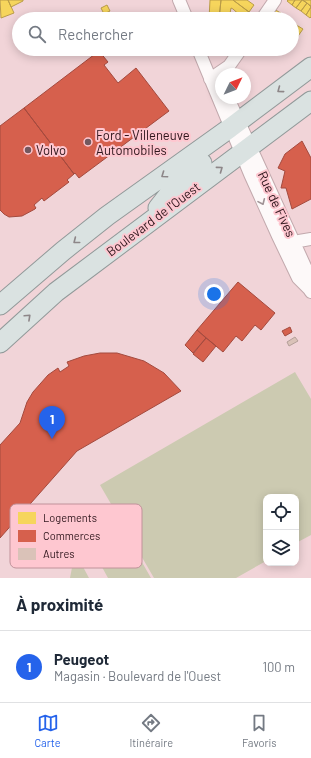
<!DOCTYPE html>
<html lang="fr">
<head>
<meta charset="utf-8">
<style>
	:root { --surface:#fff; --page:#f6f6f7; --text:#1f2937; --muted:#747a83; --line:#e0e1e3; --accent:#2563eb }
	body { margin:0; font-family:Barlow,sans-serif; background:var(--page); color:var(--text) }
	.controls { position:absolute; right:12px; bottom:12px; display:grid; overflow:hidden; border-radius:8px; box-shadow:0 2px 10px #0003 }
	.controls button { width:36px; height:36px; display:grid; place-items:center; padding:0; border:0; border-bottom:1px solid var(--line); background:var(--surface); color:var(--text); font:20px sans-serif }
	.compass { position:absolute; left:215px; top:68px; width:36px; height:36px; border-radius:50%; background:var(--surface); box-shadow:0 2px 10px #0003; rotate:47deg }
	.you { position:absolute; left:214px; top:294px; width:14px; height:14px; margin:-10px; border:3px solid #fff; border-radius:50%; background:#1a73e8; box-shadow:0 0 0 6px #1a73e833 }
	.badge { display:grid; place-items:center; width:26px; height:26px; border-radius:50%; background:var(--accent); color:#fff; font-size:13px; font-weight:700 }
	.pin { position:absolute; translate:-50% -33px; filter:drop-shadow(0 1px 2px #0008) }
	.pin::after { content:''; position:absolute; top:21px; width:14px; height:12px; background:inherit; clip-path:polygon(0 0,100% 0,50% 100%) }
	.list { margin:0; padding:0; list-style:none }
	h2 { display:flex; justify-content:space-between; align-items:center; height:52px; margin:0; padding:0 16px; font-size:17px }
	h2 small { font-size:13px; font-weight:400; color:var(--muted) }
	.list li { display:grid; grid-template-columns:26px 1fr auto; gap:12px; align-items:center; box-sizing:border-box; height:72px; padding:0 16px; border-top:1px solid var(--line) }
	.list b { display:block; font-size:15px; white-space:nowrap }
	.list p { margin:0; font-size:13px; white-space:nowrap; color:var(--muted) }
	.list em { font-size:13px; font-style:normal; color:var(--muted) }
	.icon { flex:none; width:22px; height:22px; fill:none; stroke:currentColor; stroke-width:2; stroke-linecap:round; stroke-linejoin:round }
	.map { position:relative; flex:none; width:311px; height:578px; overflow:hidden }
	.search { position:absolute; background:var(--surface); box-shadow:0 2px 10px #0003; left:12px; right:12px; top:12px; height:44px; display:flex; align-items:center; gap:10px; box-sizing:border-box; padding:0 14px; border-radius:22px; color:var(--muted); font-size:15px }
	.sheet { height:124px; background:var(--surface) }
	nav { display:flex; justify-content:space-around; align-items:center; box-sizing:border-box; height:56px; border-top:1px solid var(--line); background:var(--surface); font-size:11px; color:var(--muted) }
	nav a { display:grid; justify-items:center; gap:2px }
	nav .on { color:var(--accent) }
	.map>svg:first-child { display:block }
	.green { fill:#cccab1 }
	.homes { fill:#f6d55c; stroke:#ba9c49 }
	.shops { fill:#d6604d; stroke:#a44a3e }
	.building { fill:#dac2b8; stroke:#b49f99 }
	.lines { fill:none; stroke-linecap:round; stroke-linejoin:round }
	.minor-casing { stroke:#c2a9ad; stroke-width:14 }
	.primary-casing { stroke:#919999; stroke-width:21 }
	.minor { stroke:#fdf9f9; stroke-width:12 }
	.primary { stroke:#dae2e1; stroke-width:19 }
	.oneway { stroke:#8d8688 }
	.oneway2 { stroke:#a09396 }
	.poi-dot { fill:#73585e; stroke:#fec7d0; stroke-width:1.5 }
	.labels { text-anchor:middle; stroke-width:4; stroke-linejoin:round; paint-order:stroke }
	.poi-label { font-size:13px; fill:#2f161c; stroke:#fec7d0; text-anchor:start }
	.street-label { font-size:13px; fill:#2f161c; stroke:#fec7d0 }
	.key { fill:#fec7d0; stroke:#c0929a; stroke-width:1 }
	.key-label { font-size:11px; fill:#2f161c }
</style>
</head>
<body>
<div class="map">
<svg width="311" height="578" viewBox="0 0 311 578">
	<rect width="100%" height="100%" fill="#f1d4d8"/>
	<path class="green" d="M 295,372 L 311,399 L 311,535 L 296,543 L 296,497 L 266,497 L 266,561 L 236,578 L 154,578 L 100,485 Z
		M 123,529 L 151,578 L 108,578 L 91,547 Z
		M 75,552 L 89,578 L 70,578 Z"/>
	<path class="homes" d="M 0,0 L 8,0 L 14,13 L 1,18 Z
		M 8,0 L 23,0 L 23,1 L 11,7 Z
		M 210,0 L 221,0 L 219,19 L 209,19 Z
		M 221,0 L 233,0 L 249,12 L 244,19 L 233,9 L 231,8 L 229,19 L 219,19 Z
		M 233,0 L 247,0 L 254,5 L 249,12 Z
		M 288,0 L 295,0 L 292,5 L 287,1 Z
		M 295,0 L 302,0 L 296,8 L 292,5 Z
		M 302,0 L 307,3 L 301,11 L 296,8 Z
		M 303,0 L 311,0 L 311,6 Z
		M 307,3 L 311,7 L 306,15 L 301,11 Z
		M 107,5 L 110,11 L 104,14 L 101,8 Z
		M 311,7 L 311,17 L 310,18 L 306,15 Z
		M 274,9 L 279,12 L 275,19 L 267,19 Z
		M 279,12 L 284,15 L 281,19 L 275,19 Z
		M 293,22 L 298,26 L 292,34 L 292,25 Z
		M 298,26 L 303,29 L 296,39 L 292,36 L 292,34 Z
		M 19,29 L 19,37 L 17,38 L 14,31 Z"/>
	<path class="shops" d="M 99,51 L 108,62 L 104,65 L 118,83 L 136,68 L 169,111 L 79,178 L 75,173 L 74,174 L 24,108 Z
		M 24,108 L 74,174 L 67,180 L 69,182 L 44,201 L 42,198 L 34,205 L 36,208 L 35,209 L 22,216 L 9,217 L 4,214 L 0,210 L 0,126 Z
		M 302,141 L 311,158 L 311,199 L 292,209 L 286,188 L 281,188 L 285,171 L 278,168 L 285,154 Z
		M 238,282 L 275,313 L 261,330 L 255,325 L 242,341 L 236,336 L 223,352 L 197,330 Z
		M 290,327 L 292,332 L 285,336 L 282,331 Z
		M 197,330 L 206,338 L 193,353 L 185,345 Z
		M 206,338 L 216,346 L 203,362 L 193,354 Z
		M 100,353 L 117,353 L 144,361 L 164,373 L 181,391 L 77,451 L 0,538 L 0,445 L 20,423 L 27,402 L 33,392 L 48,375 L 58,368 L 60,372 L 69,366 L 67,362 L 84,356 Z"/>
	<path class="building" d="M 295,337 L 298,341 L 289,346 L 287,342 Z"/>
	<g class="lines">
		<g class="minor-casing">
			<path id="minor" d="M 179,0 L 187,19
				M 262,19 L 275,0
				M 198,49 L 250,174 L 278,236 L 298,278 L 309,289 L 311,292
				M 210,79 L 229,66 L 241,49
				M 228,98 L 308,273 L 309,289
				M 287,245 L 299,241 L 311,239"/>
		</g>
		<g class="primary-casing">
			<path id="primary" d="M 158,208 L 177,184 L 202,163
				M 0,305 L 63,251 L 107,216 L 230,128 L 311,67
				M 0,343 L 56,292 L 311,101"/>
		</g>
		<use href="#minor" class="minor"/>
		<use href="#primary" class="primary"/>
	</g>
	<defs><path id="oneway-chevron" d="M-2-3.5L2.5 0L-2 3.5" fill="none" stroke-width="1.6" stroke-linecap="round" stroke-linejoin="round"/></defs>
	<g class="oneway">
		<use href="#oneway-chevron" transform="translate(280 90) rotate(143)"/>
		<use href="#oneway-chevron" transform="translate(220 169) rotate(-36)"/>
		<use href="#oneway-chevron" transform="translate(164 175) rotate(145)"/>
		<use href="#oneway-chevron" transform="translate(76 241) rotate(142)"/>
		<use href="#oneway-chevron" transform="translate(28 317) rotate(-43)"/>
	</g>
	<use class="oneway2" href="#oneway-chevron" transform="translate(262 202) rotate(66)"/>
	<g class="poi-dot">
		<circle cx="88" cy="142" r="4"/>
		<circle cx="28" cy="150" r="4"/>
	</g>
	<g class="labels">
		<g class="poi-label">
			<text x="96" y="140">Ford - Villeneuve<tspan x="96" dy="15">Automobiles</tspan></text>
			<text x="36" y="155">Volvo</text>
		</g>
		<g class="street-label">
			<text transform="translate(277 204) rotate(65)" y="5">Rue de Fives</text>
			<text transform="translate(153 219) rotate(-37)" y="5">Boulevard de l'Ouest</text>
		</g>
	</g>
	<rect x="10" y="504" width="132" height="64" rx="6" class="key"/>
	<rect x="18" y="512" width="18" height="12" fill="#f6d55c"/>
	<rect x="18" y="530" width="18" height="12" fill="#d6604d"/>
	<rect x="18" y="548" width="18" height="12" fill="#dac2b8"/>
	<g class="key-label">
		<text x="43" y="522">Logements</text>
		<text x="43" y="540">Commerces</text>
		<text x="43" y="558">Autres</text>
	</g>
</svg>
<div class="controls">
<button><svg class="icon" aria-label="locate" viewBox="0 0 24 24"><circle cx="12" cy="12" r="6"/><path d="M12 2v4M12 18v4M2 12h4M18 12h4"/></svg></button>
<button><svg class="icon" aria-label="layers" viewBox="0 0 24 24"><path d="M12 4l9 5-9 5-9-5zM3 14l9 5 9-5"/></svg></button>
</div>
<svg class="compass" viewBox="-18 -18 36 36"><path d="M0-13l5 13h-10z" fill="#e53935"/><path d="M0 13l5-13h-10z" fill="#747a83"/></svg>
<div class="you"></div>
<div class="pin badge" style="left:52px;top:439px">1</div>
<div class="search"><svg class="icon" aria-label="search" viewBox="0 0 24 24"><circle cx="10" cy="10" r="6"/><path d="M15 15l6 6"/></svg>Rechercher</div>
</div>
<section class="sheet">
<h2>À proximité<small></small></h2>
<ul class="list">
<li><span class="badge">1</span><div><b>Peugeot</b><p>Magasin · Boulevard de l'Ouest</p></div><em>100 m</em></li>
</ul>
</section>
<nav>
<a class="on"><svg class="icon" aria-label="map" viewBox="0 0 24 24"><path d="M3 6l6-2 6 2 6-2v14l-6 2-6-2-6 2zM9 4v14M15 6v14"/></svg>Carte</a>
<a><svg class="icon" aria-label="directions" viewBox="0 0 24 24"><path d="M12 3l9 9-9 9-9-9zM9 14v-3h6M13 9l2 2-2 2"/></svg>Itinéraire</a>
<a><svg class="icon" aria-label="saved" viewBox="0 0 24 24"><path d="M7 4h10v16l-5-4-5 4z"/></svg>Favoris</a>
</nav>
</body>
</html>
